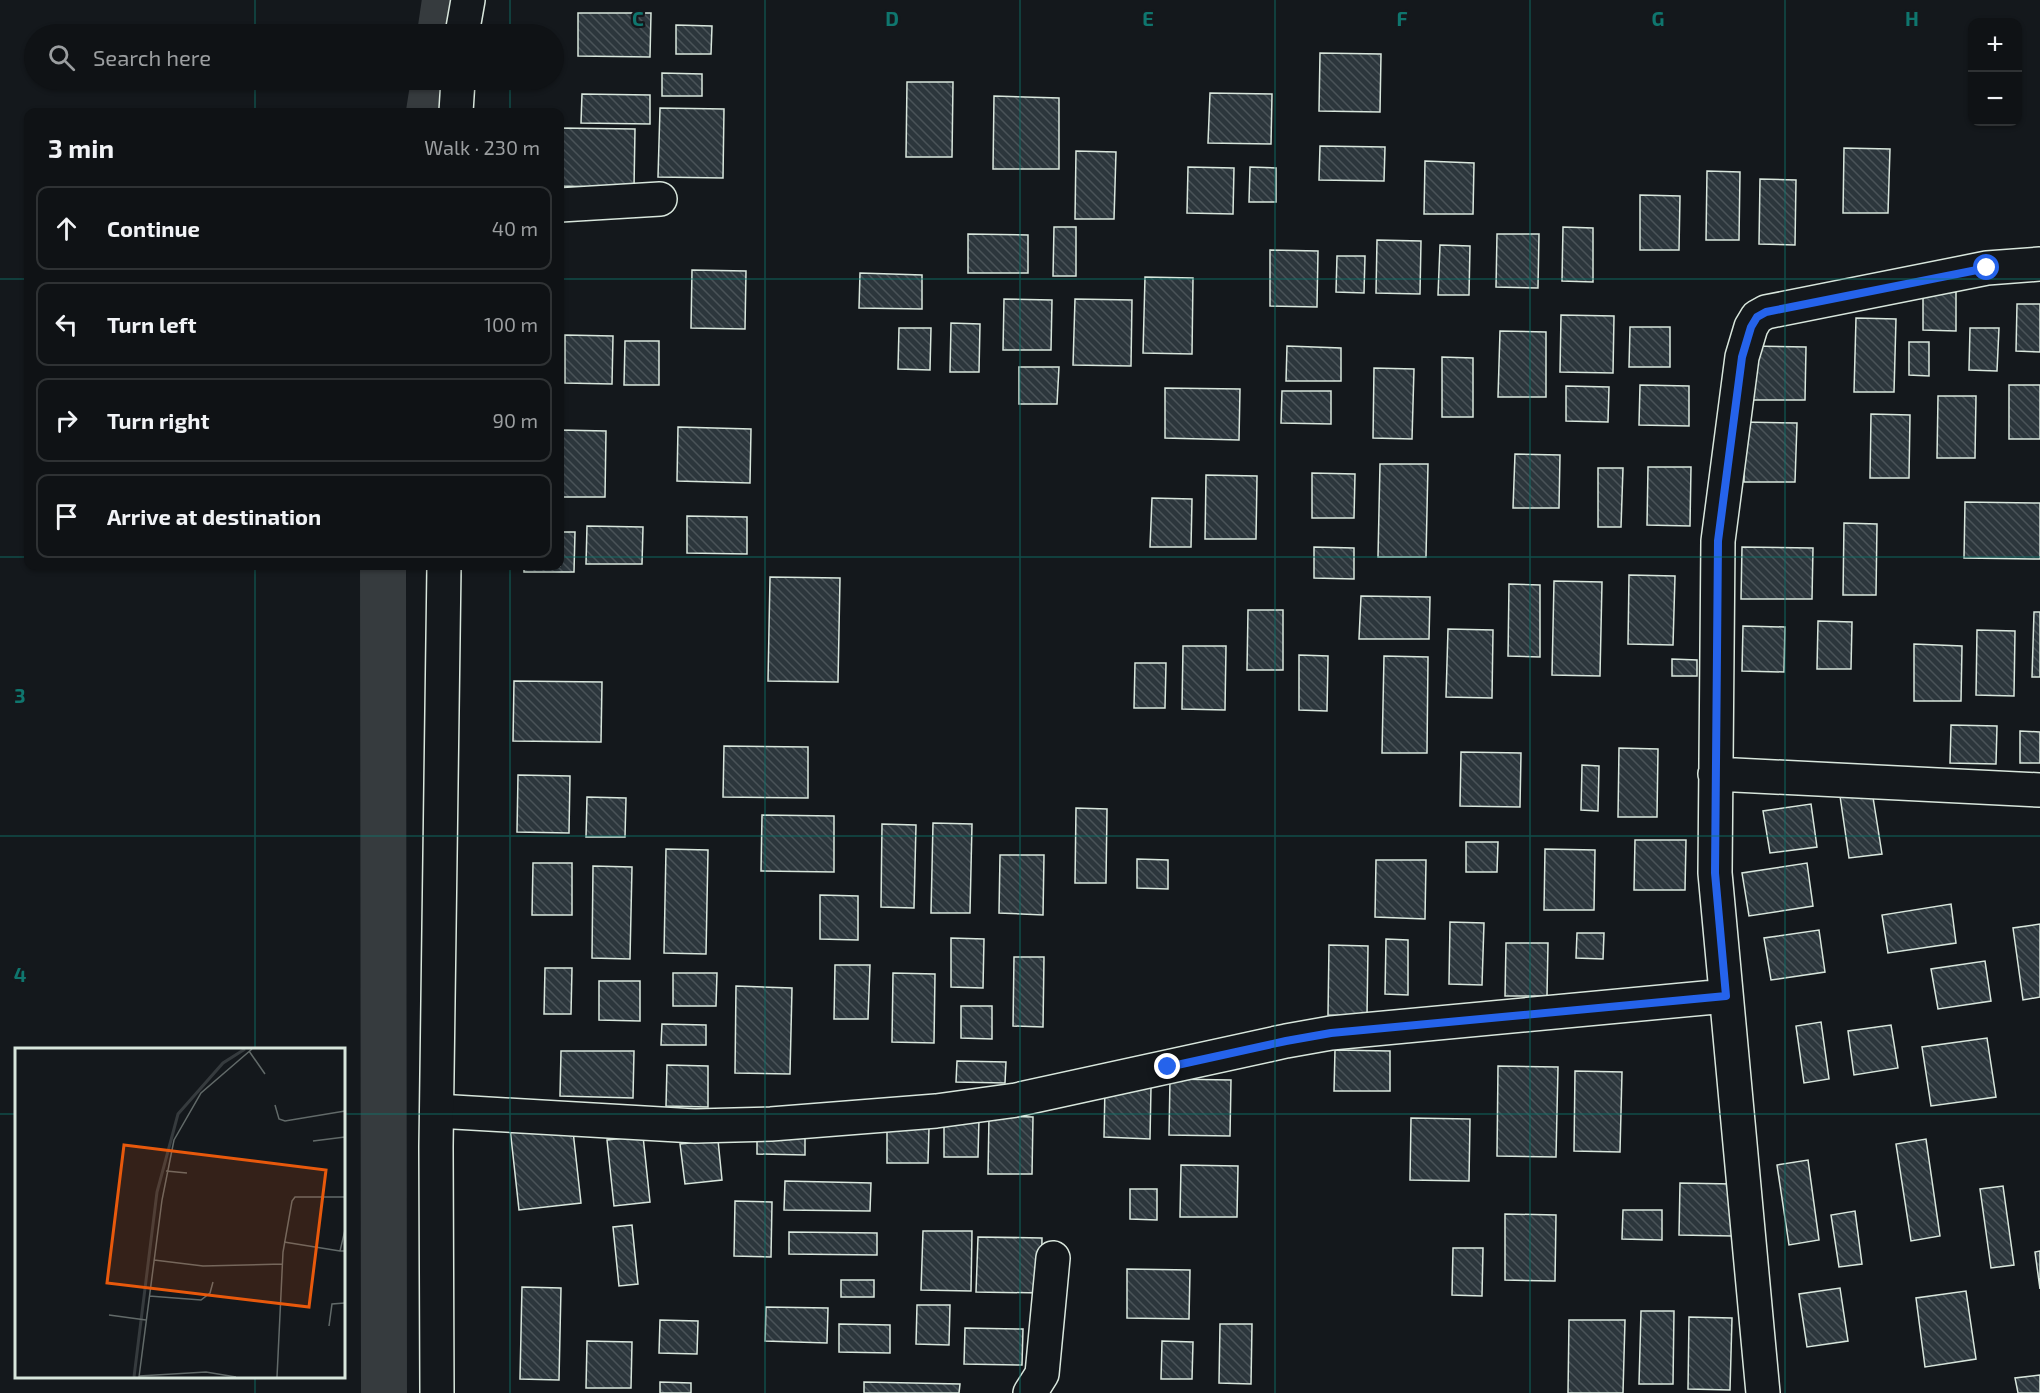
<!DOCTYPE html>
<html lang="en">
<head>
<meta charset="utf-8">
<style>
	:root { --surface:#0f1215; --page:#181b1e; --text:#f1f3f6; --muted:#9b9ea0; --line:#2f3234 }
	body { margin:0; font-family:"Exo 2",sans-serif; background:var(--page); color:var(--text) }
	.controls { position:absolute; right:18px; top:18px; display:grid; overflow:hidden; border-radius:12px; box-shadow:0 2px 4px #0004 }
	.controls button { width:54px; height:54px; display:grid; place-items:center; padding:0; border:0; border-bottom:2px solid var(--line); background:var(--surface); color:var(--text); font:30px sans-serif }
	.stop { position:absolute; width:18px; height:18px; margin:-14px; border:4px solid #2563eb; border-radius:50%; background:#fff }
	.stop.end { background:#2563eb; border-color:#fff; box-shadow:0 2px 6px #0008 }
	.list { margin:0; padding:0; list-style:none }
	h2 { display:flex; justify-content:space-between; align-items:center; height:78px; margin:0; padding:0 24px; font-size:26px }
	h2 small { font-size:20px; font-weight:400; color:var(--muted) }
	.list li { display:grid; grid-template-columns:39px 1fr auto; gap:18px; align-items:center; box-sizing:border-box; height:84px; margin:0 12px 12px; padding:0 12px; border:2px solid var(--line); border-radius:12px }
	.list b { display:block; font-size:22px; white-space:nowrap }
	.list em { font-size:20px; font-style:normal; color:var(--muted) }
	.icon { flex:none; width:33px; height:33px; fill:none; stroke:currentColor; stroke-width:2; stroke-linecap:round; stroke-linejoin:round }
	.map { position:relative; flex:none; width:2040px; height:1393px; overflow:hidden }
	.search { position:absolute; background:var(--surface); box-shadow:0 2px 4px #0004; left:24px; top:24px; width:540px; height:66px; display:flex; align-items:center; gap:15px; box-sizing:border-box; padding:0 21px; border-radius:33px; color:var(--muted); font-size:22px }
	.panel { position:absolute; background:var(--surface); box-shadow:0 2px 4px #0004; left:24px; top:108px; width:540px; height:462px; border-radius:12px }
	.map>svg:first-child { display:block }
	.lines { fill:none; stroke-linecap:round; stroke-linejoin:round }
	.canal { stroke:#363b3e; stroke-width:46 }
	.building { fill:url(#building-back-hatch); stroke:#d8e6dc; stroke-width:1.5 }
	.street-casing { stroke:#d8e6dc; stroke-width:36 }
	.secondary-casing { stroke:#d8e6dc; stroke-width:36 }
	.street { stroke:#14181c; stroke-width:33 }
	.secondary { stroke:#14181c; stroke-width:33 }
	.route { stroke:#2563eb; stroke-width:8 }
	.grid { fill:none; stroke:#0f766e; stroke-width:1.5; stroke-opacity:0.55 }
	.inset-river { fill:none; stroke:#363b3e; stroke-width:3 }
	.inset-road { fill:none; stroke:#626a69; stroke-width:1.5 }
	.view { fill:#e8590c; fill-opacity:0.15; stroke:#e8590c; stroke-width:3 }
	.inset-edge { fill:none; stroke:#d8e6dc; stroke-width:3 }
	.grid-label { font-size:20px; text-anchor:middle; font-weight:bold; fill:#0f766e; stroke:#14181c; stroke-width:4.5; stroke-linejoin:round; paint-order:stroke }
</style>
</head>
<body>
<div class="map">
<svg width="2040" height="1393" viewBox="0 0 2040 1393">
	<defs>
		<pattern id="building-back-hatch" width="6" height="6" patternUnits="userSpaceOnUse" patternTransform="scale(1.5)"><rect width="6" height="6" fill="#2c363c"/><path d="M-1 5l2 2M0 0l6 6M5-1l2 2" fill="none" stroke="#4a5358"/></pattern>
	</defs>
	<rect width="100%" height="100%" fill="#14181c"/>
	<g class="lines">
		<path class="canal" d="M 440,34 L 445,0
			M 429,112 L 434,80
			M 383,566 L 384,1393"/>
	</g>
	<path class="building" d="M 578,13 L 651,13 L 650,57 L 578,56 Z
		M 676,25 L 712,26 L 711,54 L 676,54 Z
		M 1320,53 L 1381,54 L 1380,112 L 1319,111 Z
		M 662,73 L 702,74 L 702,96 L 662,96 Z
		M 907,82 L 953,82 L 952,157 L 906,157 Z
		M 1210,93 L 1272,94 L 1271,144 L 1208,143 Z
		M 582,94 L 650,95 L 650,124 L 581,123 Z
		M 994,96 L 1059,98 L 1059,169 L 993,169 Z
		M 660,108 L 724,109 L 723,178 L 658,177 Z
		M 561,128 L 635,129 L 634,188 L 560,186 Z
		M 1320,146 L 1385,147 L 1384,181 L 1319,180 Z
		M 1844,148 L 1890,149 L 1888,213 L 1843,213 Z
		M 1076,151 L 1116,152 L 1114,219 L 1075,219 Z
		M 1425,161 L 1474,163 L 1473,214 L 1424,214 Z
		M 1188,167 L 1234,168 L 1233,214 L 1187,213 Z
		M 1250,167 L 1276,168 L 1276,202 L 1249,202 Z
		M 1707,171 L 1740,172 L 1739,240 L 1706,240 Z
		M 1760,179 L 1796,180 L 1795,245 L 1759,244 Z
		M 1640,195 L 1680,196 L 1679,250 L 1640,250 Z
		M 1054,227 L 1076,227 L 1076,276 L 1053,276 Z
		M 1563,227 L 1593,228 L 1593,282 L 1562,281 Z
		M 968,234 L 1028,235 L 1028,273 L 968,273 Z
		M 1497,234 L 1539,234 L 1538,288 L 1496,287 Z
		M 1377,240 L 1421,241 L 1420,294 L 1376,293 Z
		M 1440,245 L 1470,246 L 1469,295 L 1438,295 Z
		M 1270,250 L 1318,251 L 1317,307 L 1270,306 Z
		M 1337,256 L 1365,256 L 1364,293 L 1336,292 Z
		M 692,270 L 746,271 L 745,329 L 691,328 Z
		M 860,273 L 922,275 L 922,309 L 859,308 Z
		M 1145,277 L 1193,278 L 1192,354 L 1143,353 Z
		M 1923,291 L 1956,292 L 1956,331 L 1923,330 Z
		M 1004,299 L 1052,300 L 1051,350 L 1003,350 Z
		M 1075,299 L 1132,300 L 1131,366 L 1073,365 Z
		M 2017,304 L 2040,304 L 2040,352 L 2016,351 Z
		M 1561,315 L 1614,316 L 1613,373 L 1560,372 Z
		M 1856,318 L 1896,319 L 1894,392 L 1854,392 Z
		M 951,323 L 980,324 L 979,372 L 950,372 Z
		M 1630,327 L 1670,327 L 1670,367 L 1629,367 Z
		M 899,328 L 931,328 L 930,370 L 898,369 Z
		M 1970,328 L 1999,328 L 1997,371 L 1969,370 Z
		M 1500,331 L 1546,332 L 1546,397 L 1498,397 Z
		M 565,335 L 613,336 L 612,384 L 565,383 Z
		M 625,341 L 659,341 L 659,385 L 624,385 Z
		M 1909,342 L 1929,342 L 1929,376 L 1909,375 Z
		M 1287,346 L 1341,348 L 1341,381 L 1286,381 Z
		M 1750,346 L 1806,347 L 1805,400 L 1749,400 Z
		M 1442,357 L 1473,358 L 1473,417 L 1442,417 Z
		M 1019,367 L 1059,367 L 1057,404 L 1019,404 Z
		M 1374,368 L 1414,369 L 1412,439 L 1373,438 Z
		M 1640,385 L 1689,386 L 1689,426 L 1639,425 Z
		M 2009,385 L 2040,385 L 2040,439 L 2009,439 Z
		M 1566,386 L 1609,387 L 1608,422 L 1566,421 Z
		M 1165,388 L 1240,389 L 1239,440 L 1165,438 Z
		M 1282,391 L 1331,391 L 1331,424 L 1281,423 Z
		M 1938,396 L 1976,396 L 1975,458 L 1937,458 Z
		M 1871,414 L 1910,415 L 1909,478 L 1870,478 Z
		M 1744,422 L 1797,423 L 1795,482 L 1744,482 Z
		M 678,427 L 751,429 L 750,483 L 677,481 Z
		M 560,430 L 606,431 L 605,497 L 560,497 Z
		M 1515,454 L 1560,455 L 1559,508 L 1513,508 Z
		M 1380,464 L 1428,464 L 1426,557 L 1378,557 Z
		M 1648,467 L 1691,467 L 1690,526 L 1647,525 Z
		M 1598,468 L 1623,468 L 1621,527 L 1598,527 Z
		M 1312,473 L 1355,474 L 1354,518 L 1312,518 Z
		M 1206,475 L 1257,476 L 1256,539 L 1205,539 Z
		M 1152,498 L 1192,499 L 1191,547 L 1150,547 Z
		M 1965,502 L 2040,503 L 2040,559 L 1964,558 Z
		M 687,516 L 747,517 L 747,554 L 687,553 Z
		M 1844,523 L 1877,524 L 1876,595 L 1843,595 Z
		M 587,526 L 643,527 L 642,564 L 586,564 Z
		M 560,532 L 575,532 L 574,572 L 524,572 L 524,566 L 560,566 Z
		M 1314,547 L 1354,548 L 1354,579 L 1314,578 Z
		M 1742,547 L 1813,548 L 1812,599 L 1741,599 Z
		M 1629,575 L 1675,576 L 1673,645 L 1628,644 Z
		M 770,577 L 840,578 L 838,682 L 768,681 Z
		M 1554,581 L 1602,582 L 1600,676 L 1552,675 Z
		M 1509,584 L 1540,585 L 1540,657 L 1508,656 Z
		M 1361,596 L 1430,597 L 1429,639 L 1359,639 Z
		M 1248,610 L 1283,610 L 1283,670 L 1247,670 Z
		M 2034,612 L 2040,612 L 2040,677 L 2032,677 Z
		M 1818,621 L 1852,622 L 1851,669 L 1817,669 Z
		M 1743,626 L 1785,627 L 1784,672 L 1742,671 Z
		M 1448,629 L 1493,630 L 1492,698 L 1446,697 Z
		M 1977,630 L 2015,631 L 2014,696 L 1976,695 Z
		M 1914,644 L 1962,646 L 1961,701 L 1914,701 Z
		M 1183,646 L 1226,646 L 1225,710 L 1182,709 Z
		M 1299,655 L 1328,656 L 1327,711 L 1299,710 Z
		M 1384,656 L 1428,657 L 1427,753 L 1382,753 Z
		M 1672,659 L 1697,660 L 1697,676 L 1672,676 Z
		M 1135,663 L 1166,663 L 1165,708 L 1134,708 Z
		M 514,681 L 602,682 L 601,742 L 513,741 Z
		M 1951,725 L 1997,726 L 1996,764 L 1950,763 Z
		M 2020,731 L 2040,732 L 2040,763 L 2020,763 Z
		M 724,746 L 808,747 L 808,798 L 723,797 Z
		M 1619,748 L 1658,749 L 1657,817 L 1618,817 Z
		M 1461,752 L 1521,753 L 1520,807 L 1460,806 Z
		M 1582,765 L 1599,766 L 1598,811 L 1581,810 Z
		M 518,775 L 570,776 L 569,833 L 517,832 Z
		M 1872,791 L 1882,854 L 1849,858 L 1840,796 Z
		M 587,797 L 626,798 L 625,837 L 586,837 Z
		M 1811,804 L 1817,847 L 1770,853 L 1763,811 Z
		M 1076,808 L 1107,809 L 1106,883 L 1075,883 Z
		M 762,815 L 834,816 L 834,872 L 761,871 Z
		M 933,823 L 972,824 L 970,913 L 931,913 Z
		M 882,824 L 916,825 L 914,908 L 881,907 Z
		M 1635,840 L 1686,840 L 1685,890 L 1634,890 Z
		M 1466,842 L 1498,842 L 1497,872 L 1466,872 Z
		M 666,849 L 708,850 L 706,954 L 664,953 Z
		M 1545,849 L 1595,850 L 1594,910 L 1544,910 Z
		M 1000,855 L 1044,855 L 1043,915 L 999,913 Z
		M 1137,859 L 1168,860 L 1168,889 L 1137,888 Z
		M 1376,860 L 1426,860 L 1425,919 L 1375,917 Z
		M 533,863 L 572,863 L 572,915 L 532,915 Z
		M 1807,863 L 1813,906 L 1749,916 L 1742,873 Z
		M 593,866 L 632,867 L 630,959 L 592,958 Z
		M 820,895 L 858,896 L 858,940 L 820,939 Z
		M 1951,904 L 1956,943 L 1888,953 L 1882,915 Z
		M 1450,922 L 1484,923 L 1482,985 L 1449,984 Z
		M 2040,924 L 2040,997 L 2023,1000 L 2013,928 Z
		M 1819,930 L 1825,972 L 1771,980 L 1764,938 Z
		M 1577,933 L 1604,933 L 1603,959 L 1576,958 Z
		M 951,938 L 984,939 L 983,988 L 951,987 Z
		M 1386,939 L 1408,940 L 1408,995 L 1385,994 Z
		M 1506,943 L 1548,943 L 1547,996 L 1505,996 Z
		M 1329,945 L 1368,946 L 1367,1017 L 1328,1015 Z
		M 1014,957 L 1044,957 L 1043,1027 L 1013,1026 Z
		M 1985,961 L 1991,1001 L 1938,1009 L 1931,969 Z
		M 835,965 L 870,965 L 868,1019 L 834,1019 Z
		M 545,968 L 572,968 L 571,1014 L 544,1014 Z
		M 673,973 L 717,973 L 716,1006 L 673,1006 Z
		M 893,973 L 935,974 L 934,1043 L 892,1042 Z
		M 599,981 L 640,981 L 640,1021 L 599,1020 Z
		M 736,986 L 792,988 L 790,1074 L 735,1073 Z
		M 961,1006 L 992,1006 L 992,1039 L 961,1038 Z
		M 1821,1022 L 1829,1079 L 1804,1083 L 1796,1026 Z
		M 662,1024 L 706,1025 L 706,1045 L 661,1045 Z
		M 1891,1025 L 1898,1068 L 1854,1075 L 1848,1031 Z
		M 1987,1038 L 1996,1097 L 1931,1106 L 1922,1047 Z
		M 1335,1050 L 1390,1051 L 1390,1091 L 1334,1091 Z
		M 561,1051 L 634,1051 L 633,1098 L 560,1096 Z
		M 957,1061 L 1006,1062 L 1005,1083 L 956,1082 Z
		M 667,1065 L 708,1066 L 708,1107 L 666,1106 Z
		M 1498,1066 L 1558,1067 L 1556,1157 L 1497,1156 Z
		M 1575,1071 L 1622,1072 L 1620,1152 L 1574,1151 Z
		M 1170,1079 L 1231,1080 L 1230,1136 L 1169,1135 Z
		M 1105,1086 L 1151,1087 L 1150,1139 L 1104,1137 Z
		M 989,1116 L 1033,1117 L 1032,1174 L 988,1174 Z
		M 944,1117 L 979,1118 L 978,1157 L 944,1157 Z
		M 1411,1118 L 1470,1119 L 1469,1181 L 1410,1180 Z
		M 572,1122 L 581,1203 L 519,1210 L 510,1128 Z
		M 887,1127 L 929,1128 L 928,1163 L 887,1163 Z
		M 757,1131 L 805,1132 L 805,1155 L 757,1154 Z
		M 643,1136 L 650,1202 L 614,1206 L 607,1140 Z
		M 1926,1139 L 1940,1236 L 1911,1241 L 1896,1144 Z
		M 718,1140 L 722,1180 L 685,1184 L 680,1144 Z
		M 1808,1160 L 1819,1240 L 1789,1245 L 1777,1165 Z
		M 1181,1165 L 1238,1166 L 1237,1217 L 1180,1217 Z
		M 785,1181 L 871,1183 L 870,1211 L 784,1210 Z
		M 1680,1183 L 1733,1184 L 1733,1236 L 1679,1235 Z
		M 2003,1186 L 2014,1265 L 1991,1268 L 1980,1189 Z
		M 1130,1189 L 1157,1189 L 1157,1220 L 1130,1219 Z
		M 735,1201 L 772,1202 L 771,1257 L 734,1256 Z
		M 1623,1210 L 1662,1210 L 1662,1240 L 1622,1239 Z
		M 1855,1211 L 1862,1264 L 1839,1267 L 1831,1215 Z
		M 1505,1214 L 1556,1215 L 1555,1281 L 1505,1280 Z
		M 632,1225 L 638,1284 L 619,1286 L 613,1227 Z
		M 923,1231 L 972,1231 L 971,1291 L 921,1290 Z
		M 789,1232 L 877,1233 L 877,1255 L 789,1254 Z
		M 978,1237 L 1042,1238 L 1041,1293 L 976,1292 Z
		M 1453,1248 L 1483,1248 L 1482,1296 L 1452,1295 Z
		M 2040,1251 L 2040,1289 L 2035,1252 Z
		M 1127,1269 L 1190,1270 L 1189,1319 L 1127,1318 Z
		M 841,1280 L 874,1280 L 874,1297 L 841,1297 Z
		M 522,1287 L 561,1288 L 559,1380 L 520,1379 Z
		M 1840,1288 L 1848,1341 L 1807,1347 L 1799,1294 Z
		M 1966,1291 L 1976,1359 L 1925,1367 L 1916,1298 Z
		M 917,1305 L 950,1305 L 949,1345 L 916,1344 Z
		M 766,1307 L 828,1308 L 827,1343 L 765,1341 Z
		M 1641,1311 L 1674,1311 L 1673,1384 L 1639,1384 Z
		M 1689,1317 L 1732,1318 L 1730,1390 L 1688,1389 Z
		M 660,1320 L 698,1321 L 697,1354 L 659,1353 Z
		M 1569,1320 L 1625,1320 L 1623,1393 L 1568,1393 Z
		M 839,1324 L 890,1325 L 890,1353 L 839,1352 Z
		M 1220,1324 L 1252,1324 L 1251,1384 L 1219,1383 Z
		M 965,1328 L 1023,1329 L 1022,1365 L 964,1364 Z
		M 587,1341 L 632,1342 L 631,1388 L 586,1388 Z
		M 1162,1341 L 1193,1342 L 1192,1379 L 1161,1379 Z
		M 2040,1375 L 2040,1393 L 2018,1393 L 2015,1378 Z
		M 660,1382 L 691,1383 L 691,1393 L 660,1393 Z
		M 864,1382 L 960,1384 L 959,1393 L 864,1393 Z"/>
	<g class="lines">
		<g class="street-casing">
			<path id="street" d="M 560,205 L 660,199
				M 1715,774 L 2040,790
				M 437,1111 L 695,1126 L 771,1124 L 936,1111 L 1016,1100 L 1286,1041 L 1331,1033 L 1726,996
				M 1030,1393 L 1042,1374 L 1053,1258
				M 1763,1393 L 1715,873 L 1718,541 L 1742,357 L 1751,327 L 1757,317 L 1766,312 L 1987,268 L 2040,264"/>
		</g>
		<g class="secondary-casing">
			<path id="secondary" d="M 462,34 L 468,0
				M 456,112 L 458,80
				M 437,1393 L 436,1147 L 444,566"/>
		</g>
		<use href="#street" class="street"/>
		<use href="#secondary" class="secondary"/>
	</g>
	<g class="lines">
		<path class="route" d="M 1168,1067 L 1286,1041 L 1331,1033 L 1726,996 L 1715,873 L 1718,541 L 1742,357 L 1751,327 L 1757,317 L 1766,312 L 1987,268"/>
	</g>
	<path class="grid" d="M 255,0 L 255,34M 510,0 L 510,34M 765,0 L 765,1393M 1020,0 L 1020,1393M 1275,0 L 1275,1393M 1530,0 L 1530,1393M 1785,0 L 1785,1393M 255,80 L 255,112M 510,80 L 510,112M 0,279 L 28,279M 560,279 L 2040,279M 0,557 L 28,557M 560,557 L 2040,557M 255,566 L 255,1050M 510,566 L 510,1393M 0,836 L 2040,836M 0,1114 L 16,1114M 344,1114 L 2040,1114M 255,1376 L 255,1393"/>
	<g transform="translate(15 1048)">
		<rect width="330" height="330" fill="#14181c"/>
		<path class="inset-river" d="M 119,329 L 142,144 L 163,66 L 208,15 L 230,1"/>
		<path class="inset-road" d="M 234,3 L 250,26M 260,57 L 264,71 L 270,73 L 330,63M 298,93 L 330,89M 151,123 L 172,125M 330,182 L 325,203 L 330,203M 269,194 L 325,203M 139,212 L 188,218 L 268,216M 134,248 L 186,252 L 195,245 L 198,234M 94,267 L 131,272M 314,278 L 317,256 L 330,255M 124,328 L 191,324 L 221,329M 124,329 L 147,152 L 159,92 L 186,45 L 237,1M 262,329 L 268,204 L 277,153 L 280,149 L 330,149"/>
		<path class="view" d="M 109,97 L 311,122 L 294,259 L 92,235 Z"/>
		<rect width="330" height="330" class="inset-edge"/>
	</g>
	<g class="grid-label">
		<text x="638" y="26">C</text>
		<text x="892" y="26">D</text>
		<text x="1148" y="26">E</text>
		<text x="1402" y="26">F</text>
		<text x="1658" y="26">G</text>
		<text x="1912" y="26">H</text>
		<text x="20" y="703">3</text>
		<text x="20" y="982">4</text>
	</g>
</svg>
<div class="controls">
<button>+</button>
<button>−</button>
</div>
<div class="stop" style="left:1987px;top:268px"></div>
<div class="stop end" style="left:1168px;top:1067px"></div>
<div class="search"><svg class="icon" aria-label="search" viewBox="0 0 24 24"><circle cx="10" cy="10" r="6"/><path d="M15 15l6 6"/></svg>Search here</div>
<section class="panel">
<h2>3 min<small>Walk · 230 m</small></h2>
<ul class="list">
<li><svg class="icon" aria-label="ahead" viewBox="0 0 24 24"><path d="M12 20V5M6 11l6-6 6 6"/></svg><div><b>Continue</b></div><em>40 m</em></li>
<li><svg class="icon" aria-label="left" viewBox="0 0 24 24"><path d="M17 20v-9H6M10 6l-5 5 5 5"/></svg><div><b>Turn left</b></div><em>100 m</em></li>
<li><svg class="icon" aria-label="right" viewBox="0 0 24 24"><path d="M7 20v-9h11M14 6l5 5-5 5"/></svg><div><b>Turn right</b></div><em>90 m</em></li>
<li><svg class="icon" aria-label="arrive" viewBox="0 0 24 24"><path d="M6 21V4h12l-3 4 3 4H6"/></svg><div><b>Arrive at destination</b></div></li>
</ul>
</section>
</div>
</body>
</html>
